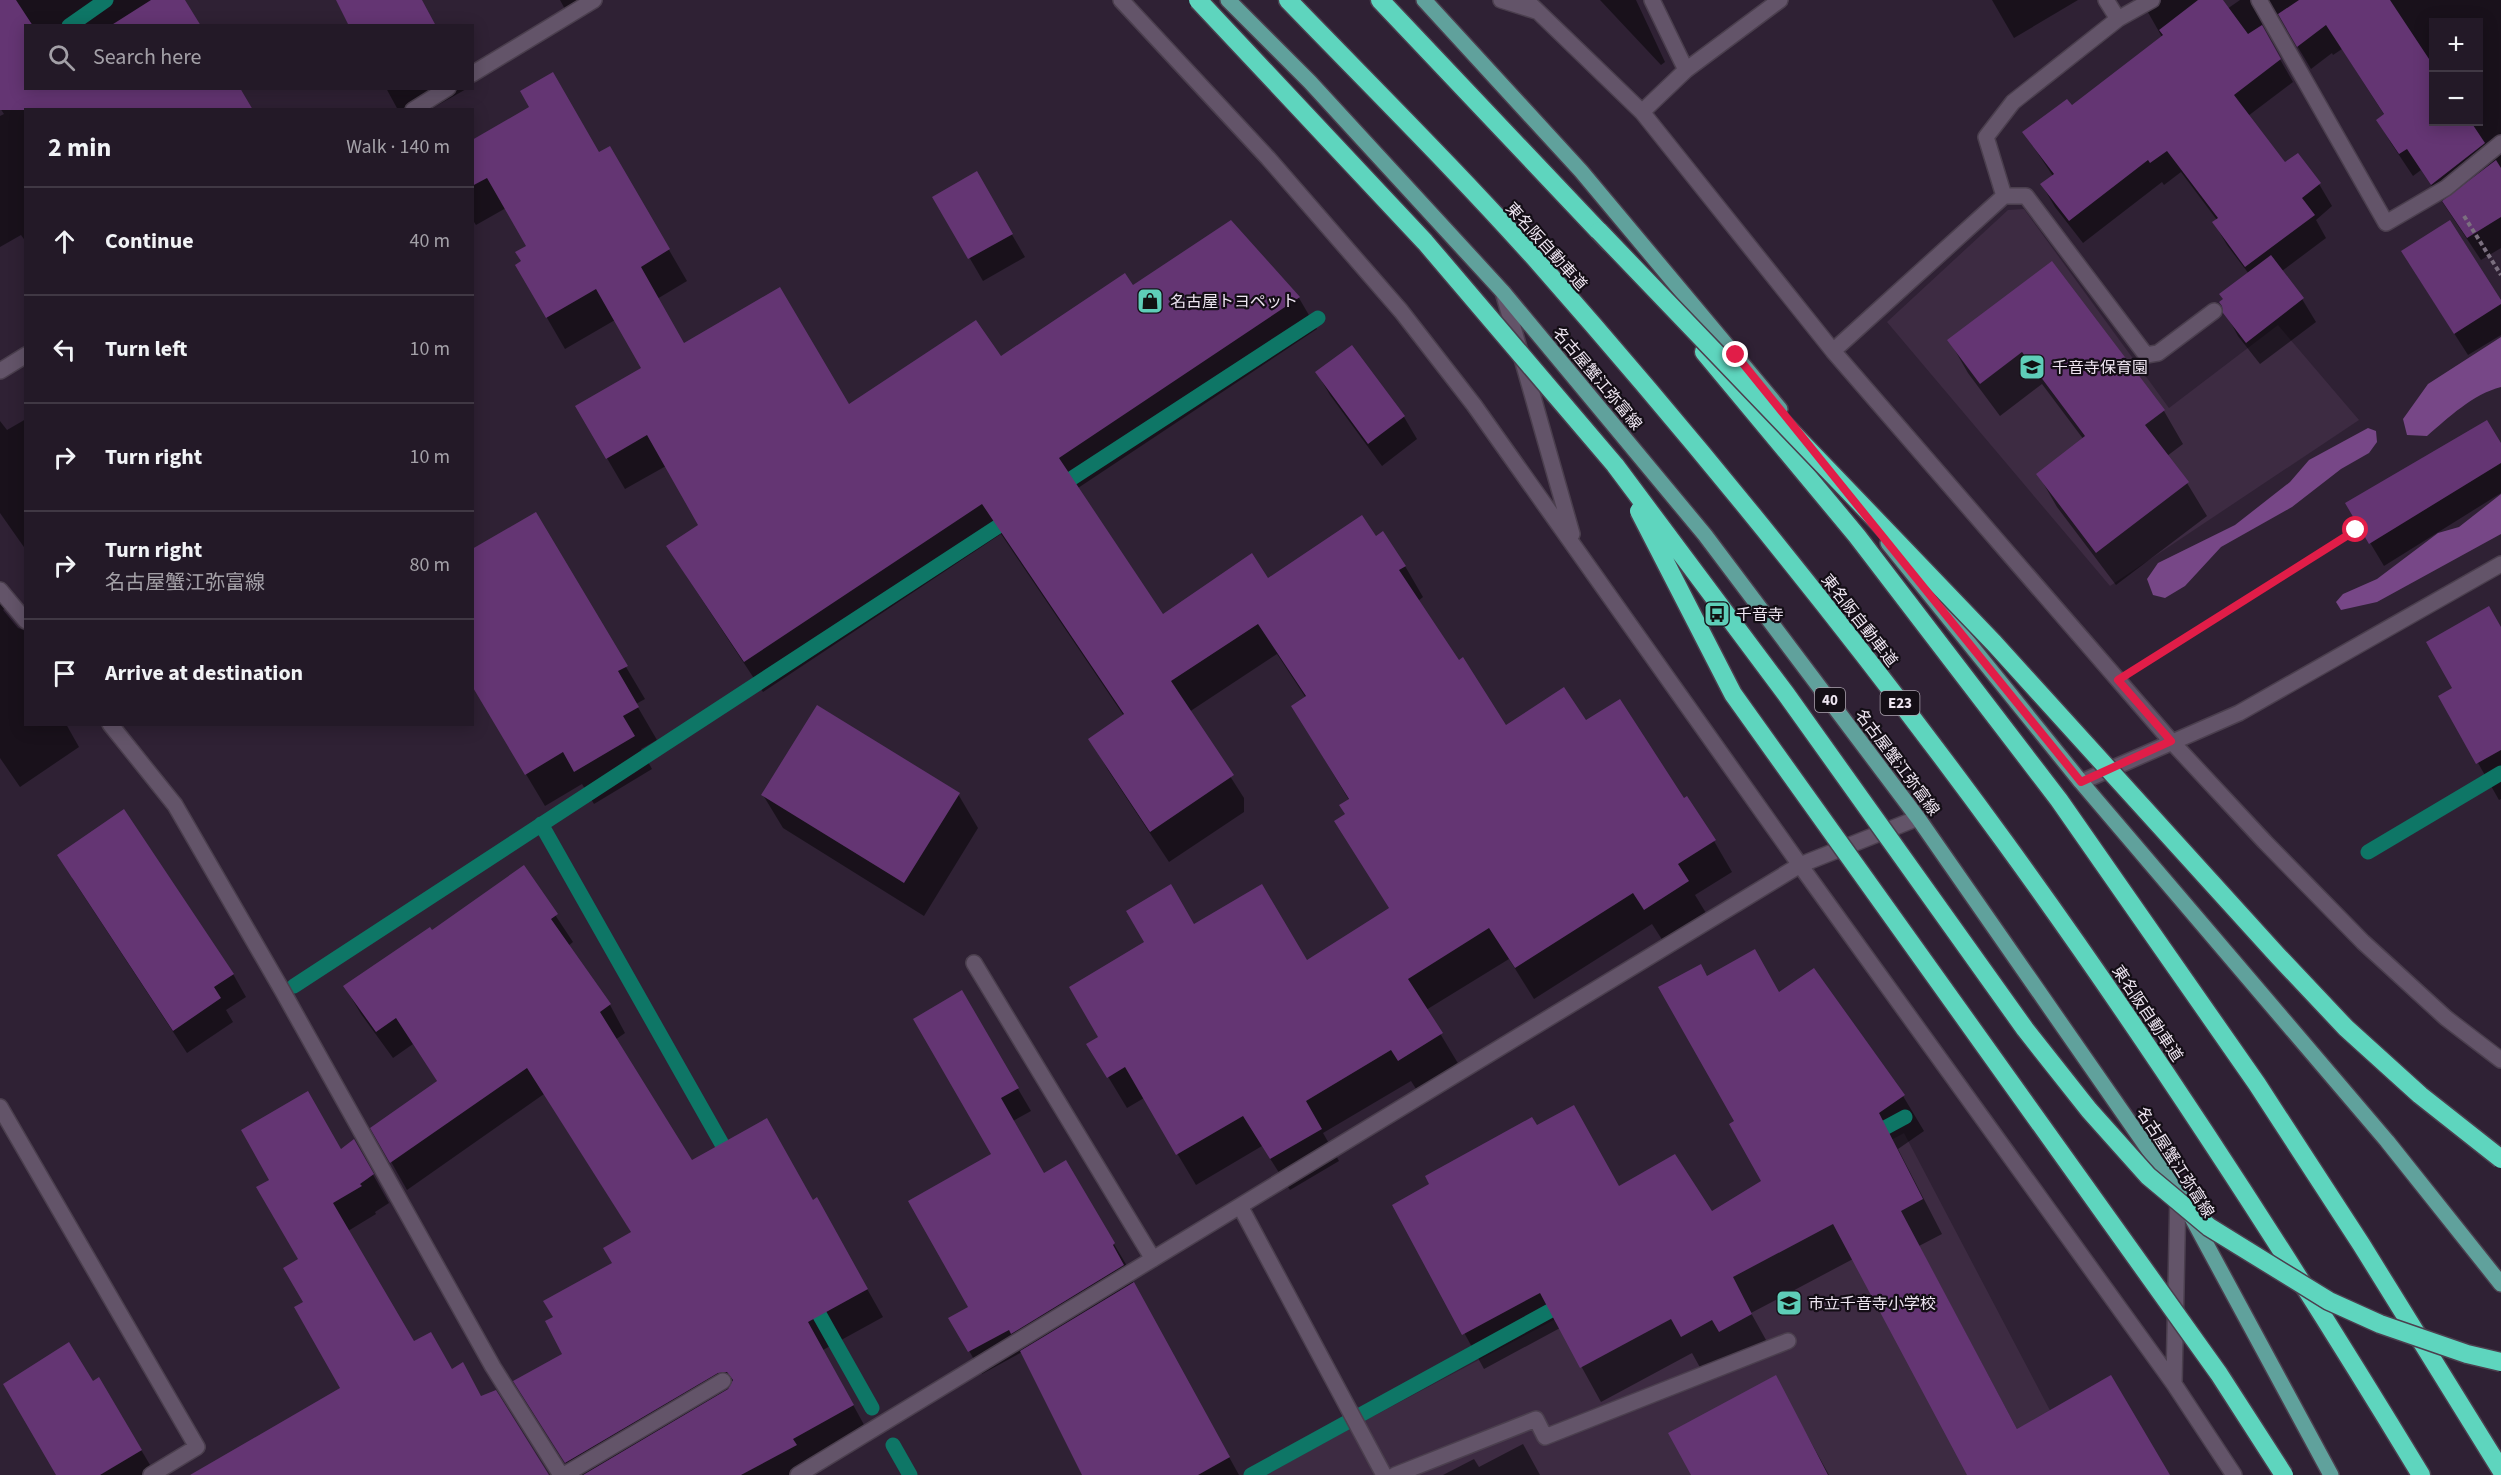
<!DOCTYPE html>
<html lang="en">
<head>
<meta charset="utf-8">
<style>
	:root { --surface:#231927; --page:#2f2633; --text:#f1f3f6; --muted:#a3a0a7; --line:#403844 }
	body { margin:0; font-family:"Source Sans 3","Noto Sans JP",sans-serif; background:var(--page); color:var(--text) }
	.controls { position:absolute; right:18px; top:18px; display:grid; overflow:hidden; border-radius:0px; box-shadow:0 3px 15px #0003 }
	.controls button { width:54px; height:54px; display:grid; place-items:center; padding:0; border:0; border-bottom:2px solid var(--line); background:var(--surface); color:var(--text); font:30px sans-serif }
	.stop { position:absolute; width:18px; height:18px; margin:-14px; border:4px solid #e11d48; border-radius:50%; background:#fff }
	.stop.end { background:#e11d48; border-color:#fff; box-shadow:0 2px 6px #0008 }
	.list { margin:0; padding:0; list-style:none }
	h2 { display:flex; justify-content:space-between; align-items:center; height:78px; margin:0; padding:0 24px; font-size:26px }
	h2 small { font-size:20px; font-weight:400; color:var(--muted) }
	.list li { display:grid; grid-template-columns:39px 1fr auto; gap:18px; align-items:center; box-sizing:border-box; height:108px; padding:0 24px; border-top:2px solid var(--line) }
	.list b { display:block; font-size:22px; white-space:nowrap }
	.list p { margin:0; font-size:20px; white-space:nowrap; color:var(--muted) }
	.list em { font-size:20px; font-style:normal; color:var(--muted) }
	.icon { flex:none; width:33px; height:33px; fill:none; stroke:currentColor; stroke-width:2; stroke-linecap:round; stroke-linejoin:round }
	.map { position:relative; flex:none; width:2501px; height:1475px; overflow:hidden }
	.search { position:absolute; background:var(--surface); box-shadow:0 3px 15px #0003; left:24px; top:24px; width:450px; height:66px; display:flex; align-items:center; gap:15px; box-sizing:border-box; padding:0 21px; border-radius:0px; color:var(--muted); font-size:22px }
	.panel { position:absolute; background:var(--surface); box-shadow:0 3px 15px #0003; left:24px; top:108px; width:450px; height:618px; border-radius:0px }
	.map>svg:first-child { display:block }
	.built { fill:#3d2b42 }
	.forest { fill:#774787 }
	.shadow { fill:#0007; fill-rule:evenodd }
	.lines { fill:none; stroke-linecap:round; stroke-linejoin:round }
	.stream { stroke:#0e7666; stroke-width:15 }
	.building { fill:#643573 }
	.minor-casing { stroke:#4b3f4e; stroke-width:18 }
	.major-casing { stroke:#4b3f4e; stroke-width:18 }
	.highway-casing { stroke:#4b3f4e; stroke-width:21 }
	.path { stroke:#7b6f7f; stroke-width:4; stroke-dasharray:4.5 3; stroke-linecap:butt }
	.minor { stroke:#635469; stroke-width:15 }
	.major { stroke:#60a19c; stroke-width:15 }
	.highway { stroke:#5ed5be; stroke-width:18 }
	.highway-bridge-casing { stroke:#4b3f4e; stroke-width:21; stroke-linecap:butt }
	.highway-bridge { stroke:#5ed5be; stroke-width:18 }
	.route { stroke:#e11d48; stroke-width:8 }
	.labels { text-anchor:middle; stroke-width:4.5; stroke-linejoin:round; paint-order:stroke }
	.shield { fill:#140e16; stroke:#ada4af; stroke-width:1.5 }
	.shield-label { font-size:15px; font-weight:bold; fill:#eee5f1 }
	.street-label { font-size:16px; fill:#eee5f1; stroke:#140e16 }
	.poi-label { font-size:16px; fill:#eee5f1; stroke:#140e16; text-anchor:start }
</style>
</head>
<body>
<div class="map">
<svg width="2501" height="1475" viewBox="0 0 2501 1475">
	<rect width="100%" height="100%" fill="#2f2134"/>
	<path class="built" d="M 2024,209 L 2169,408 L 2278,325 L 2359,420 L 2110,586 L 1887,322 L 2008,210 Z
		M 1904,1133 L 2084,1475 L 1266,1475 L 1357,1425 Z"/>
	<path class="forest" d="M 2501,337 L 2501,387 C 2473,394 2448,418 2427,436 L 2407,435 L 2403,419 L 2428,384 Z
		M 2368,428 L 2376,431 L 2377,442 L 2369,453 L 2341,469 L 2292,507 L 2221,547 L 2185,586 L 2165,598 L 2153,595 L 2147,579 L 2158,563 L 2235,525 L 2290,482 L 2309,460 Z
		M 2501,494 L 2501,534 L 2377,602 L 2341,610 L 2336,602 L 2343,594 L 2377,579 L 2438,533 L 2459,527 Z"/>
	<path class="shadow" d="M 0,0 L 184,0 L 199,26 L 26,26 L 26,242 L 21,235 L 0,247 L 0,116 L 4,114 L 0,108 Z
		M 560,0 L 592,0 L 567,13 Z
		M 1600,0 L 1636,0 L 1665,62 L 1661,65 Z
		M 1992,0 L 2078,0 L 2014,38 Z
		M 2141,0 L 2221,0 L 2227,9 L 2240,0 L 2501,0 L 2501,248 L 2481,260 L 2421,170 L 2413,176 L 2391,143 L 2378,121 L 2385,116 L 2342,49 L 2333,55 L 2332,53 L 2311,69 L 2278,14 L 2268,13 L 2263,19 L 2262,28 L 2293,82 L 2248,116 L 2285,164 L 2319,184 L 2332,206 L 2316,220 L 2326,238 L 2282,271 L 2302,299 L 2316,322 L 2260,364 L 2238,336 L 2225,312 L 2249,274 L 2227,245 L 2214,223 L 2217,220 L 2181,172 L 2164,185 L 2162,182 L 2083,243 L 2055,207 L 2042,185 L 2053,176 L 2024,133 L 2072,107 L 2162,37 ZM 2434,22 L 2478,22 L 2478,122 L 2434,122 Z
		M 386,88 L 468,88 L 429,110 L 398,110 Z
		M 472,142 L 599,154 L 610,148 L 687,281 L 657,299 L 684,345 L 848,406 L 1000,358 L 1133,287 L 1230,222 L 1299,298 L 1317,329 L 1078,488 L 1163,616 L 1267,580 L 1376,538 L 1405,566 L 1423,597 L 1418,601 L 1458,662 L 1506,727 L 1586,722 L 1684,801 L 1714,841 L 1732,872 L 1695,895 L 1706,913 L 1663,941 L 1652,924 L 1534,999 L 1509,959 L 1426,1010 L 1459,1065 L 1418,1092 L 1411,1081 L 1323,1133 L 1339,1161 L 1290,1190 L 1262,1146 L 1196,1185 L 1144,1098 L 1127,1108 L 1107,1075 L 1100,1037 L 1194,926 L 1306,963 L 1390,909 L 1336,822 L 1346,815 L 1349,800 L 1293,707 L 1306,698 L 1277,654 L 1189,712 L 1244,798 L 1244,812 L 1169,862 L 1108,770 L 1090,739 L 1124,716 L 1001,534 L 763,692 L 687,577 L 669,546 L 700,525 L 666,466 L 625,489 L 577,407 L 643,368 L 615,320 L 565,349 L 517,266 L 522,262 L 528,246 L 506,208 L 476,225 L 472,219 Z
		M 976,173 L 1025,257 L 983,281 L 934,197 Z
		M 2051,263 L 2164,411 L 2183,444 L 2167,456 L 2187,483 L 2207,516 L 2116,585 L 2057,507 L 2038,474 L 2084,440 L 2042,384 L 2000,416 L 1968,373 L 1949,340 Z
		M 2416,274 L 2501,303 L 2501,335 L 2468,355 Z
		M 1317,373 L 1404,417 L 1417,439 L 1382,466 L 1330,395 Z
		M 26,419 L 26,550 L 0,513 L 0,421 L 7,430 Z
		M 2501,445 L 2501,493 L 2384,566 L 2360,526 Z
		M 0,588 L 9,604 L 3,610 L 18,628 L 26,631 L 26,724 L 66,724 L 79,747 L 20,787 L 0,758 Z
		M 2501,630 L 2501,799 L 2499,800 L 2440,696 L 2454,688 Z
		M 626,667 L 645,699 L 636,704 L 657,740 L 641,749 L 652,769 L 594,804 L 582,784 L 545,806 L 472,684 Z
		M 958,794 L 978,828 L 924,916 L 783,828 L 763,795 Z
		M 524,868 L 573,942 L 568,946 L 610,1005 L 625,1033 L 615,1040 L 692,1162 L 813,1201 L 832,1227 L 883,1317 L 823,1350 L 868,1432 L 807,1475 L 573,1475 L 531,1408 L 564,1354 L 555,1318 L 614,1264 L 632,1233 L 544,1094 L 407,1190 L 372,1128 L 438,1082 L 413,1044 L 393,1058 L 361,1014 L 345,987 L 432,932 Z
		M 72,878 L 233,974 L 246,997 L 226,1010 L 233,1022 L 187,1053 Z
		M 1707,978 L 1779,994 L 1903,1096 L 1924,1131 L 1898,1149 L 1942,1234 L 1919,1246 L 2018,1431 L 2168,1475 L 1969,1475 L 1853,1259 L 1751,1313 L 1771,1349 L 1740,1366 L 1733,1354 L 1702,1371 L 1692,1353 L 1601,1402 L 1560,1328 L 1484,1369 L 1394,1205 L 1537,1127 L 1619,1188 L 1712,1213 L 1763,1181 L 1736,1122 Z
		M 961,992 L 1031,1111 L 1013,1121 L 1043,1175 L 1065,1162 L 1127,1266 L 1125,1268 L 1239,1475 L 1083,1475 L 1022,1352 L 982,1374 L 951,1318 L 970,1308 L 993,1155 Z
		M 354,1141 L 389,1203 L 375,1212 L 376,1214 L 348,1231 L 413,1343 L 451,1371 L 481,1398 L 549,1475 L 197,1475 L 342,1389 L 305,1303 L 300,1260 L 340,1151 Z
		M 1775,1377 L 1829,1475 L 1693,1475 Z
		M 99,1379 L 156,1475 L 57,1475 L 92,1383 Z
		M 1523,1444 L 1540,1475 L 1443,1475 L 1474,1459 L 1479,1467 Z"/>
	<g class="lines">
		<path class="stream" d="M 69,26 L 106,0
			M 1057,488 L 1318,318
			M 541,824 L 731,1160
			M 2368,852 L 2501,773
			M 294,986 L 1014,516
			M 1868,1137 L 1905,1117
			M 810,1298 L 872,1408
			M 893,1445 L 910,1475
			M 1251,1475 L 1566,1302"/>
	</g>
	<path class="building" d="M 0,0 L 16,0 L 33,26 L 26,26 L 26,88 L 240,88 L 253,110 L 0,110 Z
		M 151,0 L 185,0 L 201,26 L 110,26 Z
		M 336,0 L 422,0 L 436,26 L 349,26 Z
		M 2198,0 L 2223,0 L 2248,34 L 2262,25 L 2281,59 L 2234,95 L 2285,162 L 2298,153 L 2321,183 L 2302,198 L 2315,215 L 2245,267 L 2212,222 L 2218,218 L 2167,151 L 2150,163 L 2148,160 L 2069,221 L 2040,184 L 2054,174 L 2022,132 L 2067,99 L 2072,105 L 2163,35 L 2159,30 Z
		M 2299,0 L 2390,0 L 2433,65 L 2433,122 L 2471,122 L 2485,143 L 2431,185 L 2407,149 L 2399,154 L 2376,120 L 2384,114 L 2326,25 L 2297,47 L 2278,14 Z
		M 553,72 L 599,152 L 610,146 L 670,249 L 641,267 L 684,343 L 780,287 L 849,404 L 976,320 L 1001,356 L 1125,273 L 1133,285 L 1231,220 L 1300,297 L 1059,458 L 1163,614 L 1252,553 L 1268,578 L 1362,515 L 1376,536 L 1383,531 L 1406,566 L 1399,570 L 1459,660 L 1463,657 L 1506,725 L 1564,687 L 1586,720 L 1620,699 L 1684,798 L 1687,796 L 1716,840 L 1678,864 L 1689,881 L 1644,910 L 1633,893 L 1515,968 L 1489,928 L 1408,979 L 1443,1033 L 1398,1061 L 1391,1050 L 1306,1101 L 1322,1129 L 1270,1159 L 1243,1116 L 1176,1155 L 1125,1067 L 1107,1078 L 1086,1044 L 1098,1037 L 1069,987 L 1144,942 L 1126,911 L 1171,884 L 1194,924 L 1262,884 L 1307,960 L 1389,908 L 1334,821 L 1345,814 L 1339,805 L 1349,799 L 1291,706 L 1306,696 L 1258,624 L 1171,681 L 1234,775 L 1150,832 L 1088,739 L 1124,714 L 982,504 L 744,662 L 666,546 L 698,525 L 647,435 L 606,459 L 575,406 L 641,368 L 596,289 L 546,318 L 515,265 L 521,261 L 515,252 L 526,246 L 487,178 L 472,186 L 472,140 L 529,107 L 520,91 Z
		M 2496,160 L 2501,168 L 2501,217 L 2467,238 L 2442,201 Z
		M 977,171 L 1013,234 L 968,259 L 932,197 Z
		M 2450,220 L 2501,300 L 2501,304 L 2454,334 L 2401,251 Z
		M 2271,255 L 2304,298 L 2246,343 L 2223,313 L 2222,306 L 2219,302 L 2223,299 L 2219,294 Z
		M 2052,261 L 2165,410 L 2145,425 L 2189,482 L 2096,553 L 2036,474 L 2085,436 L 2022,352 L 1980,384 L 1947,340 Z
		M 1352,345 L 1405,416 L 1368,444 L 1315,372 Z
		M 2487,420 L 2501,443 L 2501,463 L 2369,544 L 2345,503 Z
		M 536,512 L 628,666 L 618,671 L 639,707 L 623,716 L 635,736 L 574,772 L 563,752 L 525,775 L 472,686 L 472,549 Z
		M 2489,606 L 2501,627 L 2501,750 L 2476,764 L 2438,696 L 2452,688 L 2426,642 Z
		M 817,705 L 960,793 L 904,883 L 761,795 Z
		M 124,809 L 234,974 L 214,987 L 221,998 L 173,1031 L 57,855 Z
		M 524,865 L 558,914 L 551,919 L 611,1004 L 600,1012 L 692,1160 L 767,1118 L 813,1200 L 817,1197 L 868,1289 L 808,1322 L 854,1405 L 793,1439 L 797,1445 L 741,1475 L 583,1475 L 728,1389 L 733,1380 L 727,1372 L 718,1373 L 565,1463 L 513,1381 L 562,1354 L 545,1321 L 553,1317 L 543,1301 L 612,1263 L 603,1248 L 631,1232 L 527,1068 L 390,1163 L 370,1128 L 437,1081 L 396,1018 L 376,1032 L 343,986 L 430,927 L 432,930 Z
		M 1755,949 L 1779,992 L 1814,968 L 1905,1095 L 1879,1113 L 1923,1199 L 1901,1211 L 2017,1429 L 2111,1375 L 2170,1475 L 1967,1475 L 1833,1224 L 1733,1277 L 1752,1314 L 1719,1332 L 1712,1320 L 1681,1337 L 1671,1319 L 1580,1368 L 1540,1293 L 1462,1335 L 1392,1205 L 1429,1184 L 1425,1176 L 1532,1117 L 1537,1125 L 1574,1105 L 1619,1186 L 1675,1154 L 1712,1211 L 1761,1181 L 1729,1124 L 1734,1121 L 1658,987 L 1701,964 L 1707,976 Z
		M 962,990 L 1019,1088 L 1001,1098 L 1044,1173 L 1066,1160 L 1115,1243 L 1113,1245 L 1124,1265 L 1011,1334 L 1009,1330 L 968,1352 L 948,1318 L 968,1307 L 908,1201 L 991,1154 L 913,1019 Z
		M 308,1091 L 341,1149 L 354,1139 L 374,1174 L 360,1184 L 362,1186 L 333,1203 L 414,1341 L 431,1332 L 452,1369 L 463,1362 L 481,1396 L 496,1390 L 549,1475 L 190,1475 L 340,1388 L 294,1307 L 303,1302 L 283,1268 L 298,1259 L 256,1187 L 269,1180 L 241,1130 Z
		M 1134,1282 L 1230,1457 L 1198,1475 L 1082,1475 L 1020,1351 Z
		M 69,1342 L 93,1381 L 99,1377 L 142,1450 L 100,1475 L 56,1475 L 3,1384 Z
		M 1776,1375 L 1828,1475 L 1691,1475 L 1668,1433 Z"/>
	<g class="lines">
		<g class="minor-casing">
			<path id="minor" d="M 1121,0 L 1268,158 L 1401,311 L 1474,405 L 1800,865 L 2174,1384 L 2234,1475
				M 1501,0 L 1536,11
				M 1526,0 L 1642,112 L 1833,351 L 2171,741 L 2265,842 L 2363,942 L 2446,1018 L 2501,1060
				M 1652,0 L 1686,70
				M 2106,0 L 2118,19
				M 2259,0 L 2386,223 L 2446,188 L 2501,143
				M 472,74 L 594,0
				M 413,110 L 448,88
				M 1642,112 L 1686,70 L 1780,0
				M 2004,196 L 2026,196 L 2146,355 L 2158,353 L 2214,311
				M 1503,292 L 1572,534
				M 1833,351 L 2004,196 L 1986,137 L 2013,102 L 2118,19 L 2152,0
				M 0,371 L 26,355
				M 0,590 L 26,621
				M 110,724 L 175,805 L 282,990 L 493,1367 L 561,1475
				M 2081,782 L 2239,713 L 2501,564
				M 974,963 L 1153,1259
				M 0,1107 L 197,1447 L 151,1475
				M 1240,1206 L 1384,1475
				M 2174,1384 L 2178,1192
				M 564,1475 L 723,1381
				M 798,1475 L 1800,865 L 1918,818
				M 1395,1475 L 1536,1419 L 1545,1437 L 1788,1341"/>
		</g>
		<g class="major-casing">
			<path id="major" d="M 1228,0 L 1310,82 L 1503,292 L 1705,535 L 1918,818 L 2178,1192 L 2331,1475
				M 1424,0 L 1581,171 L 1780,409
				M 1888,543 L 2081,782 L 2387,1141 L 2501,1284"/>
		</g>
		<g class="highway-casing">
			<path id="highway" d="M 1288,0 C 1372,87 1459,173 1540,264 C 1703,449 1859,642 2004,841 C 2153,1046 2290,1259 2421,1475
				M 1380,0 L 1610,243
				M 1704,352 L 1857,536 L 2059,800 L 2257,1084 L 2361,1244 L 2501,1470"/>
		</g>
		<path class="path" d="M 2464,216 L 2501,275
			M 2146,662 L 2356,529"/>
		<use href="#minor" class="minor"/>
		<use href="#major" class="major"/>
		<use href="#highway" class="highway"/>
		<g class="highway-bridge-casing">
			<path id="highway-bridge" d="M 1198,0 L 1425,242 L 1615,465 L 1786,694 L 2025,1029 L 2089,1110 L 2148,1176 L 2209,1227 L 2329,1301 L 2380,1324 L 2467,1354 L 2501,1362
				M 1599,231 L 1994,643 L 2278,956 L 2346,1028 L 2420,1095 L 2501,1159
				M 1639,511 L 1733,694 L 2219,1374 L 2284,1475"/>
		</g>
		<use href="#highway-bridge" class="highway-bridge"/>
	</g>
	<g class="lines">
		<path class="route" d="M 1736,355 L 2081,782 L 2171,741 L 2118,680 L 2356,530"/>
	</g>
	<defs>
		<g id="shop-square" transform="scale(1.35)"><rect x="-9" y="-9" width="18" height="18" rx="4" fill="#5eceb8" stroke="#140e16"/><path d="M-5-2.5h2.3a2.7 3.5 0 0 1 5.4 0H5L5.5 6h-11ZM-1.5-2.5h3a1.5 2.3 0 0 0-3 0Z" fill="#111"/></g>
		<g id="school-square" transform="scale(1.35)"><rect x="-9" y="-9" width="18" height="18" rx="4" fill="#5eceb8" stroke="#140e16"/><path d="M0-5L7-2L0 1L-7-2ZM-4 1L0 2.5L4 1V4Q0 6-4 4Z" fill="#111"/></g>
		<g id="bus-square" transform="scale(1.35)"><rect x="-9" y="-9" width="18" height="18" rx="4" fill="#5eceb8" stroke="#140e16"/><path d="M-5-6H5V4H4V6H2V4H-2V6H-4V4H-5ZM-3.5-4V0h7V-4ZM-3.5 1.2v1.5H-2V1.2ZM2 1.2v1.5H3.5V1.2Z" fill="#111"/></g>
	</defs>
	<g fill-rule="evenodd">
		<use href="#shop-square" x="1150" y="301"/>
		<use href="#school-square" x="2032" y="367"/>
		<use href="#bus-square" x="1717" y="614"/>
		<use href="#school-square" x="1789" y="1303"/>
	</g>
	<g class="labels">
		<g class="shield">
			<rect x="1815" y="688" width="30" height="24" rx="4.5"/>
			<rect x="1880.5" y="691" width="39" height="24" rx="4.5"/>
		</g>
		<g class="shield-label">
			<text x="1830" y="705">40</text>
			<text x="1900" y="708">E23</text>
		</g>
		<g class="street-label">
			<text transform="translate(1547 246) rotate(48)" y="6">東名阪自動車道</text>
			<text transform="translate(1598 378) rotate(50)" y="6">名古屋蟹江弥富線</text>
			<text transform="translate(1860 620) rotate(52)" y="6">東名阪自動車道</text>
			<text transform="translate(1898 762) rotate(53)" y="6">名古屋蟹江弥富線</text>
			<text transform="translate(2148 1013) rotate(56)" y="6">東名阪自動車道</text>
			<text transform="translate(2176 1162) rotate(57)" y="6">名古屋蟹江弥富線</text>
		</g>
		<g class="poi-label">
			<text x="1170" y="307">名古屋トヨペット</text>
			<text x="2052" y="373">千音寺保育園</text>
			<text x="1736" y="620">千音寺</text>
			<text x="1808" y="1309">市立千音寺小学校</text>
		</g>
	</g>
</svg>
<div class="controls">
<button>+</button>
<button>−</button>
</div>
<div class="stop" style="left:2356px;top:530px"></div>
<div class="stop end" style="left:1736px;top:355px"></div>
<div class="search"><svg class="icon" aria-label="search" viewBox="0 0 24 24"><circle cx="10" cy="10" r="6"/><path d="M15 15l6 6"/></svg>Search here</div>
<section class="panel">
<h2>2 min<small>Walk · 140 m</small></h2>
<ul class="list">
<li><svg class="icon" aria-label="ahead" viewBox="0 0 24 24"><path d="M12 20V5M6 11l6-6 6 6"/></svg><div><b>Continue</b></div><em>40 m</em></li>
<li><svg class="icon" aria-label="left" viewBox="0 0 24 24"><path d="M17 20v-9H6M10 6l-5 5 5 5"/></svg><div><b>Turn left</b></div><em>10 m</em></li>
<li><svg class="icon" aria-label="right" viewBox="0 0 24 24"><path d="M7 20v-9h11M14 6l5 5-5 5"/></svg><div><b>Turn right</b></div><em>10 m</em></li>
<li><svg class="icon" aria-label="right" viewBox="0 0 24 24"><path d="M7 20v-9h11M14 6l5 5-5 5"/></svg><div><b>Turn right</b><p>名古屋蟹江弥富線</p></div><em>80 m</em></li>
<li><svg class="icon" aria-label="arrive" viewBox="0 0 24 24"><path d="M6 21V4h12l-3 4 3 4H6"/></svg><div><b>Arrive at destination</b></div></li>
</ul>
</section>
</div>
</body>
</html>
